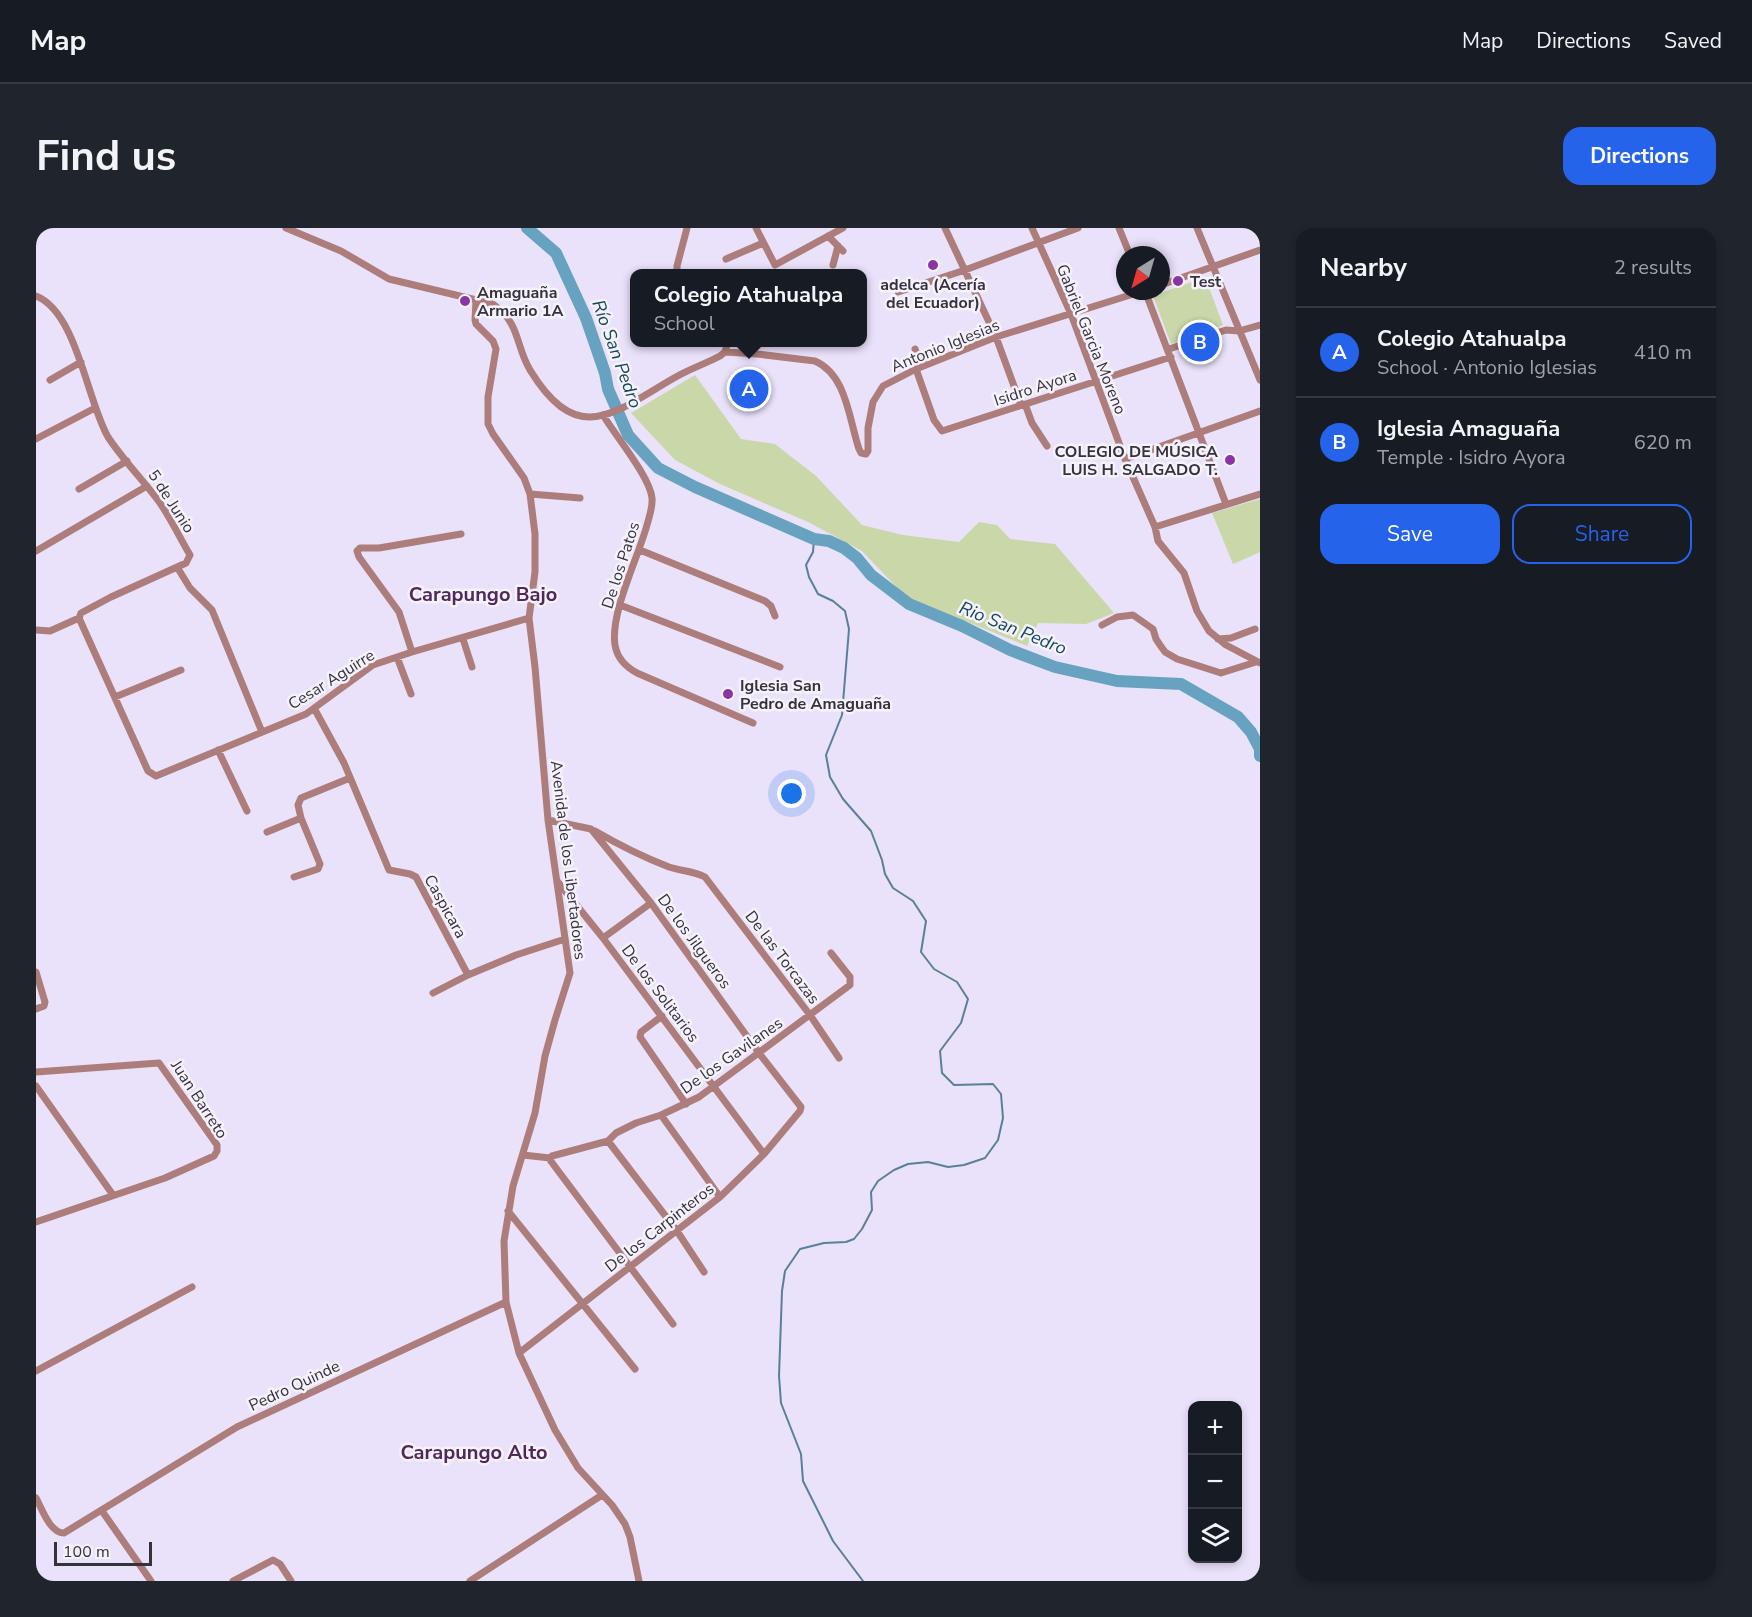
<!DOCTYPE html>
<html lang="en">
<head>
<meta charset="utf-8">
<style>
	:root { --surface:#171b24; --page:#20242c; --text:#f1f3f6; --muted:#9ea1a6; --line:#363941; --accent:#2563eb }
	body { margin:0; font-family:"Nunito Sans",sans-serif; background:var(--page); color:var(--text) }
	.controls { position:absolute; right:18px; bottom:18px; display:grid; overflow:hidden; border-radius:12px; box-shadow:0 3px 9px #0003 }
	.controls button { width:54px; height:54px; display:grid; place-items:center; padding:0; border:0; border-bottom:2px solid var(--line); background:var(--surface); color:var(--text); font:30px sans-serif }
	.compass { position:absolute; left:1080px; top:18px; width:54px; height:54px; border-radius:50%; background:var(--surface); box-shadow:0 3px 9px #0003; rotate:217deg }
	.scale { position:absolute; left:18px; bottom:15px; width:98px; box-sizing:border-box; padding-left:6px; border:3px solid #35323b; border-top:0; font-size:16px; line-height:21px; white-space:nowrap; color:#35323b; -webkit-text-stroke:4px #f5f2fc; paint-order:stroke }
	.you { position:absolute; left:756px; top:566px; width:21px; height:21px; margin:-15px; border:4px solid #fff; border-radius:50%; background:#1a73e8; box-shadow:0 0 0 9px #1a73e833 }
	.badge { display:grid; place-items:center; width:39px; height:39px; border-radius:50%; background:var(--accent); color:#fff; font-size:20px; font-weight:700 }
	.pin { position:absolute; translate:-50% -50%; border:3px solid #fff; box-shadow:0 2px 6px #0006 }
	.popup { position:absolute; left:594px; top:41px; width:237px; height:78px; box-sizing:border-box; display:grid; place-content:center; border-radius:12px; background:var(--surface); filter:drop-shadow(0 2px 4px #0005); font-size:20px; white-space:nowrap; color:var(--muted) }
	.popup b { font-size:22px; color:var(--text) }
	.popup::after { content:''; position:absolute; left:50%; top:100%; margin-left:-12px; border:12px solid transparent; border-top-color:var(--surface) }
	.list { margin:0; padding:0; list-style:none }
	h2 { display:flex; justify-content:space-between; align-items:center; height:78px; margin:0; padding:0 24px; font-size:26px }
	h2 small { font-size:20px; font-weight:400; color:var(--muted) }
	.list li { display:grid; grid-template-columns:39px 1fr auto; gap:18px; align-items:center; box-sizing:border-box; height:90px; padding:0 24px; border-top:2px solid var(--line) }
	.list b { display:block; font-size:22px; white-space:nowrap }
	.list p { margin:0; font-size:20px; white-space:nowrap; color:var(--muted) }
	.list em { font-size:20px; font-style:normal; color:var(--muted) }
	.actions { display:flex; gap:12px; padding:18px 24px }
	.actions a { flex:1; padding:14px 0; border:2px solid var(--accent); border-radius:18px; text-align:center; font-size:21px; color:var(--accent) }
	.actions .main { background:var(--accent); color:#fff }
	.icon { flex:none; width:33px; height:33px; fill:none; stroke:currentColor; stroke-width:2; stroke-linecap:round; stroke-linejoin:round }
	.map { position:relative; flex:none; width:1224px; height:1353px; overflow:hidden; border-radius:18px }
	header { display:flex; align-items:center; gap:36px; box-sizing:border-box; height:84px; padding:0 30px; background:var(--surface); border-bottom:2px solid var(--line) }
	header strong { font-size:28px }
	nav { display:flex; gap:33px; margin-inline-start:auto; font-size:21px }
	.intro { display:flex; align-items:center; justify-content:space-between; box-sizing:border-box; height:144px; padding:0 36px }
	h1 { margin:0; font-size:42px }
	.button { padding:15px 27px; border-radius:18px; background:var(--accent); color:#fff; font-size:21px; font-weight:700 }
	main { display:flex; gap:36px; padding:0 36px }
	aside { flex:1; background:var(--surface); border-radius:18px; box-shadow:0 3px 9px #0003 }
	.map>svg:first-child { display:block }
	.green { fill:#c9d7a9 }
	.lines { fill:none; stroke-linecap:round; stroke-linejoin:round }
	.stream { stroke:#588198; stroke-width:2 }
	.river { stroke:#67a3c0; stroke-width:12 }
	.minor { stroke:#ad7d7b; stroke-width:7 }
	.poi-dot { fill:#8a35a3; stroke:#f5f2fc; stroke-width:2 }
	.labels { text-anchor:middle; stroke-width:5; stroke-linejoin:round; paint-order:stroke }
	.poi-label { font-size:16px; font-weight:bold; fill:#35323b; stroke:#f5f2fc; text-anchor:start }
	.street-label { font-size:16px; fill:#35323b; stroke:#f5f2fc }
	.water-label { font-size:18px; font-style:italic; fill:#15485d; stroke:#f5f2fc }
	.quarter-label { font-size:20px; font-weight:bold; fill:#51285d; stroke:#f5f2fc }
</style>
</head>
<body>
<header>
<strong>Map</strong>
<nav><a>Map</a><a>Directions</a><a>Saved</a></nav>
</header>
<div class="intro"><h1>Find us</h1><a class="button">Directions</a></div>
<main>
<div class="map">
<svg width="1224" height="1353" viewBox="0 0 1224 1353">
	<rect width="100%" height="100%" fill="#eae2fb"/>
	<path class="green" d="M 1169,49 L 1187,97 L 1135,116 L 1117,68 Z
		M 659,147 L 705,211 L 739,216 L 780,248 L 826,297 L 867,307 L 923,314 L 943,294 L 961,297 L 974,311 L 1019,316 L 1078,385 L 1050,396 L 1002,395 L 991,418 L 870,369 L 826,323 L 772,294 L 684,256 L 639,232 L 595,185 Z
		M 1224,271 L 1224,324 L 1197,336 L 1176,285 Z"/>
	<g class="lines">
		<path class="stream" d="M 778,311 L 777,324 L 770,337 L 773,349 L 782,366 L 797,373 L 809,383 L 813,401 L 806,487 L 790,527 L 794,549 L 807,571 L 835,603 L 846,632 L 849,646 L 857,660 L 877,673 L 890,693 L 885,724 L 898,741 L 921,754 L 932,771 L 925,795 L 904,823 L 906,845 L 918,857 L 957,856 L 965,866 L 967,890 L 962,912 L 949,930 L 928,937 L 912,939 L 892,934 L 872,936 L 858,942 L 842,953 L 835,964 L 836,982 L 826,1001 L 818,1011 L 810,1014 L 788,1015 L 764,1021 L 749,1043 L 746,1063 L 743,1148 L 745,1175 L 765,1226 L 767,1253 L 797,1313 L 827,1353
			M 0,1349 L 10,1353"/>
		<path class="river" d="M 491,0 L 520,25 L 550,90 L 569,145 L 572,161 L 592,207 L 622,240 L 659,259 L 778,311 L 793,313 L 808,320 L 821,330 L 835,347 L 873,376 L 926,398 L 974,422 L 1019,439 L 1081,453 L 1145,456 L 1202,489 L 1215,504 L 1224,521 L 1224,528"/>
		<path class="minor" d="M 250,0 L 305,23 L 353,51 L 457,76 C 485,96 479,117 494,142 C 542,220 577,185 638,150 C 653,141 669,136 684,128 L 689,124 L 692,114
			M 720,0 L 739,37 L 807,0
			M 909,0 L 960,109 L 985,177
			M 996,0 L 1035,86 L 1089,231 L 1119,299 L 1122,313 L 1148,345 L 1161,383 L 1173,403 L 1190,417 L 1224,435
			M 1083,0 L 1094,27
			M 1161,0 L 1224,152
			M 792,8 L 807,23
			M 690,31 L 727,15
			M 797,37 L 802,18
			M 641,45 L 641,38 L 651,0
			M 1125,57 L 1224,22
			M 1109,63 L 1190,276
			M 862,64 L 929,42 L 1042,0
			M 0,68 C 41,84 51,173 72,209 C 87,232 108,253 124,275 C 135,291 144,310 154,327 L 150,335 L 75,369 L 45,385 L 43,390 L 112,543 L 120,548 L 270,486 L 337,437 L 376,424 L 493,390
			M 440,73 L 439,92 L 440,96 L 457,113 L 460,121 L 452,169 L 452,196 L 457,206 L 488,250 L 494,266 L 499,306 L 499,344 L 493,390 L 499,439 L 512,592 L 534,745 L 519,792 L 509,828 L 499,885 L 477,958 L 468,1013 L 470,1074 L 483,1125 L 519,1202 L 542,1240 L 576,1277 L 589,1296 L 594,1309 L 603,1353
			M 879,121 L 885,138
			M 1133,121 L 1190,102 L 1203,103 L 1224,97
			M 689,124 L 721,126 L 779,133 C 811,147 813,192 823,221 L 825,225 L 830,226 L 832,223 L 832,200 L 837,174 L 847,158 L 880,141 L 960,109 L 1107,63
			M 880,141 L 898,192 L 906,203 L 1135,129
			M 14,152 L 45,134
			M 989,176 L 996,195 L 1011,218
			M 567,187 C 579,207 614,249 616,270 C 617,279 613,289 611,297 C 602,330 574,385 579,417 C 581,430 590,439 601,445 L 717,495
			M 0,211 L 59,180
			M 1089,231 L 1224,183
			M 43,261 L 91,233
			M 494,266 L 544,270
			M 1119,299 L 1224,266
			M 604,322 L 729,373 L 735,378 L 739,388
			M 0,323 L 111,258
			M 141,339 L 154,360 L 176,382 L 226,504
			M 584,377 L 744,439
			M 1066,397 L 1081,389 L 1097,387 L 1117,401 L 1120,411 L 1124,417 L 1129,424 L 1141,431 L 1185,445 L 1220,434
			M 0,402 L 14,403 L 43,390
			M 427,411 L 436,439
			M 1182,411 L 1195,410 L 1219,401
			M 376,424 L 363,384 L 323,329 L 321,323 L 324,320 L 343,320 L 425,306
			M 361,429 L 375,466
			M 79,469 L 145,442
			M 278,480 L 308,535 L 353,642 L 374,646 L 380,649 L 432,747 L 480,727 L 529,711
			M 182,522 L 211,583
			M 559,603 C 583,617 607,629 633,639 C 645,643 658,643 669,649 L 774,787 L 803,830
			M 231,604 L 265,590 L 262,577 L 265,570 L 314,550
			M 258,649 L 282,641 L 284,636 L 265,590
			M 521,653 L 567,710 L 728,926
			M 567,710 L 615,675
			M 0,744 L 9,774 L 8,778 L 0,781
			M 397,765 L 432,747
			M 626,788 L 605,804 L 604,809 L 650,876
			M 0,844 L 123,835 L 181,917 L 181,923 L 178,928 L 129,950 L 0,994
			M 0,858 L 77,967
			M 625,887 L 684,969
			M 572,913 L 641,1003 L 668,1044
			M 487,927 L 514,930 L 514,932 L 637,1096
			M 514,930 L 516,928 L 572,913 L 580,905 L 600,895 L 625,887 L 663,869 L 814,757 L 814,749 L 795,725
			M 472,983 L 599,1141
			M 483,1125 L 684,969 L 728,926 L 764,883 L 765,879 L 723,825 L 615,675 L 555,601 L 512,592
			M 0,1143 L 156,1059
			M 0,1270 C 6,1281 14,1305 28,1305 L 201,1199 L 470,1074
			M 66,1283 L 115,1353
			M 197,1353 L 237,1332 L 244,1336 L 255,1353
			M 434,1353 L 566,1267"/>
	</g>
	<g class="poi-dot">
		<circle cx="897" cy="37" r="6"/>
		<circle cx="1142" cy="53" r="6"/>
		<circle cx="429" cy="73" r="6"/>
		<circle cx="1194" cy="232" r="6"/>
		<circle cx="692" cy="466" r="6"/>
	</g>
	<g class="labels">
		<g class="poi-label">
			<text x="1154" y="59">Test</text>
			<text x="897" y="62" text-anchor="middle">adelca (Acería<tspan x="897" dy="18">del Ecuador)</tspan></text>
			<text x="441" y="70">Amaguaña<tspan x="441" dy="18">Armario 1A</tspan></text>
			<text x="1182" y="229" text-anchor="end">COLEGIO DE MÚSICA<tspan x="1182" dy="18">LUIS H. SALGADO T.</tspan></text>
			<text x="704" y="463">Iglesia San<tspan x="704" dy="18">Pedro de Amaguaña</tspan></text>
		</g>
		<g class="street-label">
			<text transform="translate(1056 111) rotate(68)" y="6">Gabriel Garcia Moreno</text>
			<text transform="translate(909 117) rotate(-22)" y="6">Antonio Iglesias</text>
			<text transform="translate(999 159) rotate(-18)" y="6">Isidro Ayora</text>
			<text transform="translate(136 273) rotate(57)" y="6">5 de Junio</text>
			<text transform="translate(584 337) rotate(-72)" y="6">De los Patos</text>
			<text transform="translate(295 451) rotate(-32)" y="6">Cesar Aguirre</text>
			<text transform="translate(533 632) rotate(83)" y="6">Avenida de los Libertadores</text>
			<text transform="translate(410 678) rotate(61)" y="6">Caspicara</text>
			<text transform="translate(659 713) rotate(54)" y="6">De los Jilgueros</text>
			<text transform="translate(747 729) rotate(53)" y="6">De las Torcazas</text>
			<text transform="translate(625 765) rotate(53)" y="6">De los Solitarios</text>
			<text transform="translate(695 827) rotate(-35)" y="6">De los Gavilanes</text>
			<text transform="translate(164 871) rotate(57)" y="6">Juan Barreto</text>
			<text transform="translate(623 999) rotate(-38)" y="6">De los Carpinteros</text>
			<text transform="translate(258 1157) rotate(-25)" y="6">Pedro Quinde</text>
		</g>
		<g class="water-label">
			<text transform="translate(581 126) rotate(70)" y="6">Río San Pedro</text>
			<text transform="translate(977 400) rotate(22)" y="6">Rio San Pedro</text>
		</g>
		<g class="quarter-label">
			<text x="447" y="373">Carapungo Bajo</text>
			<text x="438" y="1231">Carapungo Alto</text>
		</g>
	</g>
</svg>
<div class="controls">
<button>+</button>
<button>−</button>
<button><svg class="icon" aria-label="layers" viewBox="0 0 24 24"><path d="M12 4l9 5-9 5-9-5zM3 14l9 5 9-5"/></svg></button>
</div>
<svg class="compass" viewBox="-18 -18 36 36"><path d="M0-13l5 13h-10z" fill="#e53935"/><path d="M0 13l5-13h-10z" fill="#9ea1a6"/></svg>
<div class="scale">100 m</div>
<div class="you"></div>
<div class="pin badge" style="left:713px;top:161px">A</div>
<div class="popup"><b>Colegio Atahualpa</b>School</div>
<div class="pin badge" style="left:1164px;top:114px">B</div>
</div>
<aside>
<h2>Nearby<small>2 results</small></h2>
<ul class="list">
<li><span class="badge">A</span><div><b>Colegio Atahualpa</b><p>School · Antonio Iglesias</p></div><em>410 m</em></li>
<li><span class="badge">B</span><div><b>Iglesia Amaguaña</b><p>Temple · Isidro Ayora</p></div><em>620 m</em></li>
</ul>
<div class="actions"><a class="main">Save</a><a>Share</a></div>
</aside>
</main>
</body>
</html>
